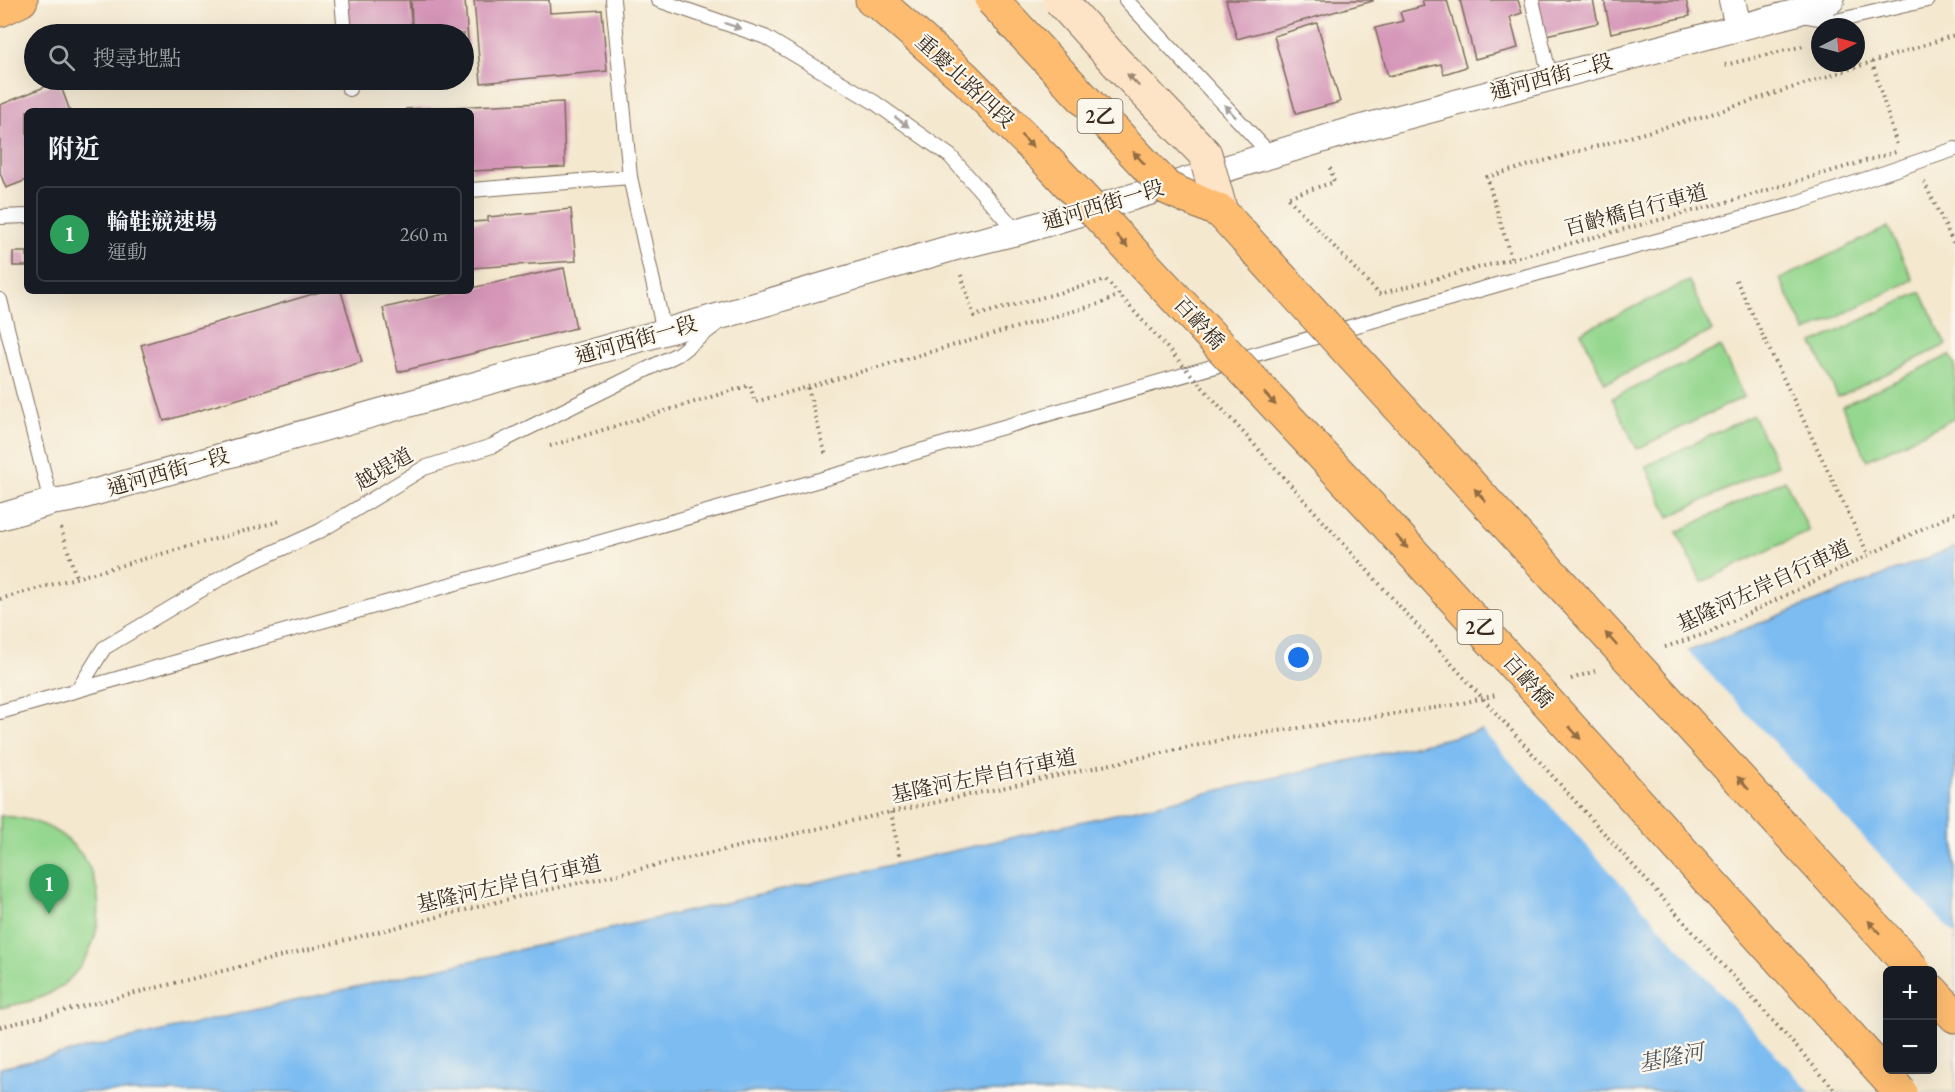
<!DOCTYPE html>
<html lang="zh-TW">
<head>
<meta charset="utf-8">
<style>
	:root { --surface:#171b24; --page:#242831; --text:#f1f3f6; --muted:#9ea1a6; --line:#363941; --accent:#8c9099 }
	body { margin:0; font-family:"EB Garamond","Noto Serif TC",serif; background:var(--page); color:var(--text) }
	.controls { position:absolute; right:18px; bottom:18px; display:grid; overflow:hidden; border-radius:9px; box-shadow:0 6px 24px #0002 }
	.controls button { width:54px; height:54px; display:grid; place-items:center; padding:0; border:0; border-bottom:2px solid var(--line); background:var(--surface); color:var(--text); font:30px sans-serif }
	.compass { position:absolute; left:1811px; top:18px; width:54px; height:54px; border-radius:50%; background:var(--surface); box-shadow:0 6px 24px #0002; rotate:84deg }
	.you { position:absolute; left:1299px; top:658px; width:21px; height:21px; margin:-15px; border:4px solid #fff; border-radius:50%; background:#1a73e8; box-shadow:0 0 0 9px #1a73e833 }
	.badge { display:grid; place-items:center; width:39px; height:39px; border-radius:50%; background:var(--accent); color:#fff; font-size:20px; font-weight:700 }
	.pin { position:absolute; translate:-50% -50px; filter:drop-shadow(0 2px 3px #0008) }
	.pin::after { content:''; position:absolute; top:32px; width:21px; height:18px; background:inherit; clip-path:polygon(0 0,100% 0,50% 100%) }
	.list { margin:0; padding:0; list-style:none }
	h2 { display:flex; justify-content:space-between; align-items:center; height:78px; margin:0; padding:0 24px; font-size:26px }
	h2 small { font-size:20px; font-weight:400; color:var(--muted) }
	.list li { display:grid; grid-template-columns:39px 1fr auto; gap:18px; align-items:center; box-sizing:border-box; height:96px; margin:0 12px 12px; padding:0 12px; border:2px solid var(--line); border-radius:9px }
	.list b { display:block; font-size:22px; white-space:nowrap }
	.list p { margin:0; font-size:20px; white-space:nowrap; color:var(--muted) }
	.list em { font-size:20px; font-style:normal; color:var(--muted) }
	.icon { flex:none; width:33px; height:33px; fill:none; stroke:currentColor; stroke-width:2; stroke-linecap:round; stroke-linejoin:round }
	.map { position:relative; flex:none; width:1955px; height:1092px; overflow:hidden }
	.search { position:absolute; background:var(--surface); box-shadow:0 6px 24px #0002; left:24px; top:24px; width:450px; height:66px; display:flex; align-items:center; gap:15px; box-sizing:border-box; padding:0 21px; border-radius:33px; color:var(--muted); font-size:22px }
	.panel { position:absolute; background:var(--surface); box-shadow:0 6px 24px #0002; left:24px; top:108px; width:450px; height:186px; border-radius:9px }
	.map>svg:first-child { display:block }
	.green { fill:#95d78f; stroke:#688056; stroke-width:1.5 }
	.water { fill:#7dbcf1; stroke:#5c7388; stroke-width:1.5; fill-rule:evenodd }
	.pier { fill:#f4e8cf; fill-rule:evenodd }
	.building { fill:#d596b8 }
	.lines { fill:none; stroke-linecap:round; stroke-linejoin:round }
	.lane-casing { stroke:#7c6c5c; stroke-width:16 }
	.street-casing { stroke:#7c6c5c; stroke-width:28 }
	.primary-casing { stroke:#7c6c5c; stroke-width:35 }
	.path { stroke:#7c6c5c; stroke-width:4; stroke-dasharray:1.5 4.5; stroke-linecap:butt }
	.lane { stroke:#fff; stroke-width:14 }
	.street { stroke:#fff; stroke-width:26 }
	.primary { stroke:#fdbc70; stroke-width:33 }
	.secondary-bridge-casing { stroke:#7c6c5c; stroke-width:35; stroke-linecap:butt }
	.primary-bridge-casing { stroke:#7c6c5c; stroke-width:35; stroke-linecap:butt }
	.path-bridge { stroke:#7c6c5c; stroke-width:4; stroke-dasharray:1.5 4.5; stroke-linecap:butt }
	.secondary-bridge { stroke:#fee4c6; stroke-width:33 }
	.primary-bridge { stroke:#fdbc70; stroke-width:33 }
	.oneway { fill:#a79f9a }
	.oneway2 { fill:#9c8772 }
	.oneway3 { fill:#926c43 }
	.labels { text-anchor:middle; stroke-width:4.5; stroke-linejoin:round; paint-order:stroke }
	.shield { fill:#fbf7ec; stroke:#75685c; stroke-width:1.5 }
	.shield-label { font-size:20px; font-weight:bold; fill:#3b2a1e }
	.street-label { font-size:21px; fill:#3b2a1e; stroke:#fbf7ec }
	.water-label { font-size:22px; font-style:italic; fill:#4f565d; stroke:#fbf7ec }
</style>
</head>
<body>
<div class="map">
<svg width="1955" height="1092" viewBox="0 0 1955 1092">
	<rect width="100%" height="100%" fill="#fbf7ec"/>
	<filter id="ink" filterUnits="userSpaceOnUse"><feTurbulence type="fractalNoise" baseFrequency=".0167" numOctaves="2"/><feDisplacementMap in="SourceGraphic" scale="12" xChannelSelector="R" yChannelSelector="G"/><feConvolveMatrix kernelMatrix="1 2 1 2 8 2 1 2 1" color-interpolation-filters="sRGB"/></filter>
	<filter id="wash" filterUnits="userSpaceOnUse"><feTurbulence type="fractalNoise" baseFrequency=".008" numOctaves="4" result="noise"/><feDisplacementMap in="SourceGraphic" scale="24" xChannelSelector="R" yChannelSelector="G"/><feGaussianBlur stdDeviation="1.35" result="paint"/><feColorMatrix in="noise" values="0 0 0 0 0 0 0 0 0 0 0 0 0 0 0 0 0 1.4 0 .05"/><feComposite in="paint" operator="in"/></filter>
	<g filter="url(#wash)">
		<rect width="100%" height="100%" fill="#f4e8cf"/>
		<path class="green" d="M 1888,227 L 1913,280 L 1806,332 L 1780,279 Z
			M 1689,281 L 1712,331 L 1605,383 L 1581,332 Z
			M 1921,292 L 1946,345 L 1838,397 L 1813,343 Z
			M 1720,347 L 1744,397 L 1637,449 L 1612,398 Z
			M 1950,355 L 1955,365 L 1955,418 L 1867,460 L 1842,406 Z
			M 1753,415 L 1777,465 L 1669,517 L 1646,466 Z
			M 1785,480 L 1809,531 L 1702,582 L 1677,532 Z
			M 0,816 C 28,817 54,825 74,846 C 115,888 103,963 52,992 C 37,1001 17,1004 0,1008 Z"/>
		<path class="water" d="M 1955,547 L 1955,1092 L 0,1092 L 0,1068 L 1488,729 ZM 1888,970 L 1932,970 L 1932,1070 L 1888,1070 Z"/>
		<path class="pier" d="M 1686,649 L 1955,935 L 1955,1092 L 1810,1092 L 1480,728 ZM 1888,970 L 1932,970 L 1932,1070 L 1888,1070 Z"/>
		<g id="blocks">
			<path class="building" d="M 342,0 L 409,0 L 412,27 L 411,0 L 465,0 L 469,55 L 464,56 L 464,34 L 346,34 Z
				M 474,0 L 549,0 L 550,13 L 602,10 L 607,71 L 481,83 Z
				M 1226,0 L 1373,0 L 1373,1 L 1237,39 Z
				M 1422,0 L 1447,0 L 1466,67 L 1444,74 L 1441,64 L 1388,76 L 1375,28 L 1403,21 L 1400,12 L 1424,6 Z
				M 1460,0 L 1518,0 L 1522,13 L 1510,17 L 1518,48 L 1475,59 Z
				M 1534,0 L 1593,0 L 1598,23 L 1542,36 Z
				M 1604,0 L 1686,0 L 1690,16 L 1611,33 Z
				M 1317,23 L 1340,102 L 1296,114 L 1274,36 Z
				M 59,81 L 70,111 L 27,111 L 27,180 L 6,188 L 0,173 L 0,105 Z
				M 563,102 L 565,167 L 471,171 L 471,111 L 406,111 L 406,109 Z
				M 571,209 L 576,261 L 471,268 L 471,222 L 488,221 L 488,217 Z
				M 13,252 L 27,252 L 27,266 L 13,266 Z
				M 564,268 L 576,328 L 398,372 L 383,308 L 458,291 L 471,291 L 471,288 Z
				M 323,291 L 341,291 L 362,362 L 164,421 L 141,345 Z"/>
		</g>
	</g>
	<g filter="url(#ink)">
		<use href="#blocks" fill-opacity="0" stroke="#7c6c5c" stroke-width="1.5"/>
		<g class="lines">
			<g class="lane-casing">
				<path id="lane" d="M 342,0 L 345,34
					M 613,0 L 630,177 L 664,332
					M 658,0 L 765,37 L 874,102 L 950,156 L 1017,232
					M 1126,0 L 1270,154
					M 1532,0 L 1550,77
					M 1802,15 L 1836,21 L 1927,0
					M 348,80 L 349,89
					M 471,190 L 630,177
					M 0,217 L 27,216
					M 0,300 L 51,502
					M 78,690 L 104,648 L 233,571 L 320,531 L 424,468 L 492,446 L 678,354 L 718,323
					M 0,712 L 788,489 L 1517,279 L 1796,203 L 1955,149"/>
			</g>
			<g class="street-casing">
				<path id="street" d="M 1732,0 L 1738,27
					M 0,517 L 51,502 L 71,499 L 731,313 L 952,248 L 1017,232 L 1350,131 L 1794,13 L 1831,0"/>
			</g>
			<g class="primary-casing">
				<path id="primary" d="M 872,0 L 877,1 L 965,78 L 1054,168
					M 0,10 L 21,0
					M 1932,991 L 1955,1016"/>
			</g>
			<path class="path" d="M 1872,62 L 1897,145
				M 1725,65 L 1803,46
				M 1330,168 L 1334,182 L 1287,197 L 1379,294
				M 1924,182 L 1955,246
				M 1511,258 L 1487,177 L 1708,115 L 1955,35
				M 961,275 L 974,316 L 1106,280
				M 1736,280 L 1868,554
				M 808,388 L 826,456
				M 550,446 L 750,385 L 755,402 L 1102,303 L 1119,295
				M 61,528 L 76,577
				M 0,599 L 280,521
				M 1665,647 L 1708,633 L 1955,513
				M 1571,679 L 1595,671
				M 891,812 L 899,855
				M 0,1027 L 517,897 L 891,812 L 1231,738 L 1454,705 L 1496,695"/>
			<use href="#lane" class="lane"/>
			<use href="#street" class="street"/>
			<use href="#primary" class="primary"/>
			<g class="secondary-bridge-casing">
				<path id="secondary-bridge" d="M 1060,0 L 1118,64 L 1205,154 L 1221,212"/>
			</g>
			<g class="primary-bridge-casing">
				<path id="primary-bridge" d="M 992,0 L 1167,188 L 1221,212 L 1914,970
					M 1054,168 L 1382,519 L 1900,1092"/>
			</g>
			<path class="path-bridge" d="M 1106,280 L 1837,1092
				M 1379,294 L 1727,202 L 1899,151"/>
			<use href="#secondary-bridge" class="secondary-bridge"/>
			<use href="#primary-bridge" class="primary-bridge"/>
		</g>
		<defs><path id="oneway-solid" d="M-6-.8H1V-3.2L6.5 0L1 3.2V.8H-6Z" transform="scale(1.5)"/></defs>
		<g class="oneway">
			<use href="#oneway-solid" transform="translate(733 26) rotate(19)"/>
			<use href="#oneway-solid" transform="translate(1230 111) rotate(-133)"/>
			<use href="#oneway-solid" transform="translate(902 122) rotate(36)"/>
		</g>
		<use class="oneway2" href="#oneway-solid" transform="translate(1133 80) rotate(-134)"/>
		<g class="oneway3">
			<use href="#oneway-solid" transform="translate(1027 141) rotate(45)"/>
			<use href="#oneway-solid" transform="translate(1139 158) rotate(-133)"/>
			<use href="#oneway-solid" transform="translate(1122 241) rotate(47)"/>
			<use href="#oneway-solid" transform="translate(1270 399) rotate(47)"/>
			<use href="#oneway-solid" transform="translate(1480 495) rotate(-132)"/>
			<use href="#oneway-solid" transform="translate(1402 542) rotate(48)"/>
			<use href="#oneway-solid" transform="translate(1611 639) rotate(-132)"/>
			<use href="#oneway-solid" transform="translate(1575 733) rotate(48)"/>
			<use href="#oneway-solid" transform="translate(1743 783) rotate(-132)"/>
			<use href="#oneway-solid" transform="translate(1874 927) rotate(-132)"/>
		</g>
	</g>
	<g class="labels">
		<g class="shield">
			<rect x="1077.5" y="99" width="45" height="34" rx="4.5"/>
			<rect x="1457.5" y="610" width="45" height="34" rx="4.5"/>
		</g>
		<g class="shield-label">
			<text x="1100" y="123">2乙</text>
			<text x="1480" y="634">2乙</text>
		</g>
		<g class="street-label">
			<text transform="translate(1551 77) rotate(-15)" y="7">通河西街二段</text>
			<text transform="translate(965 81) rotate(43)" y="7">重慶北路四段</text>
			<text transform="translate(1103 205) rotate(-17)" y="7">通河西街一段</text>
			<text transform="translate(1636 210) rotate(-15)" y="7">百齡橋自行車道</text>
			<text transform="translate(1199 323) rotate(47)" y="7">百齡橋</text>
			<text transform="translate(636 340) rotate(-16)" y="7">通河西街一段</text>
			<text transform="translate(384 469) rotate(-30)" y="7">越堤道</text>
			<text transform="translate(168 472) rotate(-16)" y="7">通河西街一段</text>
			<text transform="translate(1764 586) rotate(-25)" y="7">基隆河左岸自行車道</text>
			<text transform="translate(1528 681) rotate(48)" y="7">百齡橋</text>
			<text transform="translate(984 776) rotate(-12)" y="7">基隆河左岸自行車道</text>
			<text transform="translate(509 884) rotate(-13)" y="7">基隆河左岸自行車道</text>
		</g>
		<g class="water-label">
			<text transform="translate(1671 1057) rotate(-11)" y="8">基隆河</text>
		</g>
	</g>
</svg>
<div class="controls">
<button>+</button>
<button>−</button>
</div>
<svg class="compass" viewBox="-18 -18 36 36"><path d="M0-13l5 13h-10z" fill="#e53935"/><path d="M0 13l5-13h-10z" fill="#9ea1a6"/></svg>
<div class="you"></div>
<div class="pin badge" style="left:49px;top:914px;background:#2e9e5b">1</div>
<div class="search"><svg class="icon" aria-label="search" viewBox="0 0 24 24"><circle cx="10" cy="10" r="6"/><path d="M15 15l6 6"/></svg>搜尋地點</div>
<section class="panel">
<h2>附近<small></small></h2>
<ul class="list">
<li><span class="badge" style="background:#2e9e5b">1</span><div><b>輪鞋競速場</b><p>運動</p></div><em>260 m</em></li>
</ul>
</section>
</div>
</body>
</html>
